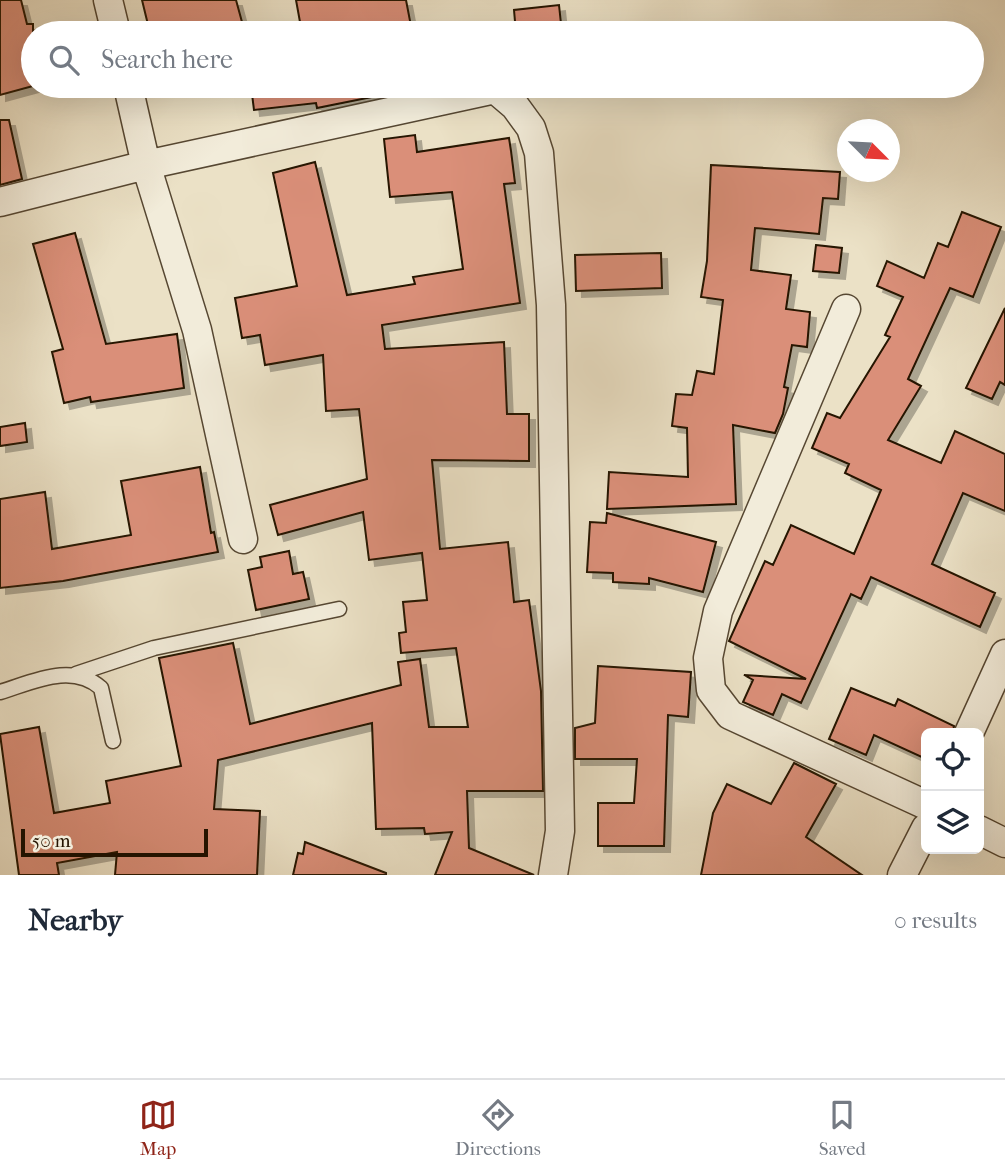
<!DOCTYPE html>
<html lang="en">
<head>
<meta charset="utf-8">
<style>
	:root { --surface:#fff; --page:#f2f2f3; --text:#1f2937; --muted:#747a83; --line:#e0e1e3; --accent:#8f2418 }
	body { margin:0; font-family:"IM FELL French Canon",serif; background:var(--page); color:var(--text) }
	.controls { position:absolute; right:21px; bottom:21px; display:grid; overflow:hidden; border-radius:10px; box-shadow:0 7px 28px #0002 }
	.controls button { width:63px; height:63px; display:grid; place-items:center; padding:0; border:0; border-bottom:2px solid var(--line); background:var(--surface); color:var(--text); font:35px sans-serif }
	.compass { position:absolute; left:837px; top:119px; width:63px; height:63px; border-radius:50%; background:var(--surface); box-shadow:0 7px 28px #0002; rotate:114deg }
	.scale { position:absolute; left:21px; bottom:18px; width:187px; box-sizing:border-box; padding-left:7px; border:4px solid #251400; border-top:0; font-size:19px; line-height:24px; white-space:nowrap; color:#251400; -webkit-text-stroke:5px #f2ecda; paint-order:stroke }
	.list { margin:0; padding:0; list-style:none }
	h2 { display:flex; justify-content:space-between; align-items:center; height:91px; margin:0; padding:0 28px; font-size:30px }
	h2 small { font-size:23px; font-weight:400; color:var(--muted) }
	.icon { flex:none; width:38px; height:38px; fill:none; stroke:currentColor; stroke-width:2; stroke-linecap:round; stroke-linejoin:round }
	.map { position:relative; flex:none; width:1005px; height:875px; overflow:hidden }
	.search { position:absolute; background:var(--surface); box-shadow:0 7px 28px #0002; left:21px; right:21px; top:21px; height:77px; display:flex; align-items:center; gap:18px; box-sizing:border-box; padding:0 24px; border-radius:38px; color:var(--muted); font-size:26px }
	.sheet { height:203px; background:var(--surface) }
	nav { display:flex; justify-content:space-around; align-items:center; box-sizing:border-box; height:98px; border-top:2px solid var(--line); background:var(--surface); font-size:19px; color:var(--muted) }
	nav a { display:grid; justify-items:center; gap:4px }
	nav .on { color:var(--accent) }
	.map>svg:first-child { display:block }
	.building { fill:#da8f79; stroke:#251400; stroke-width:2; filter:url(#shadow) }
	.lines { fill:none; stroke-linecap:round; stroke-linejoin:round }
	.service-casing { stroke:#564732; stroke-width:17 }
	.minor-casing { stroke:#564732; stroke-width:31 }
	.service { stroke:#f2ecda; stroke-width:14 }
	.minor { stroke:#f2ecda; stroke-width:28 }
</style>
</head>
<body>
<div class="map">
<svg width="1005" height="875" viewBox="0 0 1005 875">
	<defs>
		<filter id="shadow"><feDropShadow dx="6" dy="6" stdDeviation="0" flood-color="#0004"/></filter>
	</defs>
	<rect width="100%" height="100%" fill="#ebe1c6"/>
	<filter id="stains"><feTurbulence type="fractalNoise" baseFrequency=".00286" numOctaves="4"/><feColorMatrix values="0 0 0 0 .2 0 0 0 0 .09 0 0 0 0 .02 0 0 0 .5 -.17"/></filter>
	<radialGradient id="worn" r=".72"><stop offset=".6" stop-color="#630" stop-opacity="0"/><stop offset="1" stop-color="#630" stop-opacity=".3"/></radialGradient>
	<path class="building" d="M 0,0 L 21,0 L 27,24 L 33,24 L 33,86 L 0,95 Z
		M 142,0 L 236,0 L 245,33 L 150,33 Z
		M 296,0 L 406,0 L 411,26 L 379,33 L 302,33 Z
		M 559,5 L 562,33 L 516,33 L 514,10 Z
		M 251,86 L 381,86 L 382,95 L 317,108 L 316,103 L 254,110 Z
		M 0,120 L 9,120 L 22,179 L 0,185 Z
		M 415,135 L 417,152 L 509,138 L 511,151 L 515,183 L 504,184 L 520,303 L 382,325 L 385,349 L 504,342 L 507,414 L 529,414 L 529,461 L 432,460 L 440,549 L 508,542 L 514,602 L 529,600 L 541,691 L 543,791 L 467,791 L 469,848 L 534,875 L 435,875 L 452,832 L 425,834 L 424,828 L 376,829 L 372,723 L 218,760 L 214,809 L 260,811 L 257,875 L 115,875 L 117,852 L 57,863 L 59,875 L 19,875 L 0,734 L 39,727 L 54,813 L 110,803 L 106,781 L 181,766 L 159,658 L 233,643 L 250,724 L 401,685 L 398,662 L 420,659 L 429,727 L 468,727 L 456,648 L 401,653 L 399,633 L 406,632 L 403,602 L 427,600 L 422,553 L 369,560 L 363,512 L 278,535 L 270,505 L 367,479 L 359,409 L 326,411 L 323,355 L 265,365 L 260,335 L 242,338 L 235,298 L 297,286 L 273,173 L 315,162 L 347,295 L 415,284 L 413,277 L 463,269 L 452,192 L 390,197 L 384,139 Z
		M 711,165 L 840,172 L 838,199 L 823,198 L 819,234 L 755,228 L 751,270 L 791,275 L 786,309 L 810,312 L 807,347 L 792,345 L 784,387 L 788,388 L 783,414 L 775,433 L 733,425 L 736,504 L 607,509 L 609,472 L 688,477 L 687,428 L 672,426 L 676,394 L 692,395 L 697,371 L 714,374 L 723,300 L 701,297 L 707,261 Z
		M 962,212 L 1001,227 L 973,297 L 950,288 L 908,379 L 921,386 L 888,440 L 941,463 L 955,431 L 1005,454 L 1005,511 L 963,493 L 932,564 L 995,593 L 980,627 L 871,577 L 861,599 L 851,594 L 801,703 L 782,694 L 773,715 L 743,702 L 753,680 L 744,675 L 806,679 L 729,641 L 765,561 L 773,565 L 791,525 L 854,554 L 881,490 L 845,473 L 849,464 L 812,448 L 827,413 L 840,418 L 890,337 L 885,335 L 903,297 L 877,286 L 887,261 L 924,278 L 938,243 L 948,247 Z
		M 75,233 L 106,344 L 177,334 L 184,388 L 91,402 L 90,397 L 64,403 L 52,352 L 63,349 L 33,244 Z
		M 816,245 L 842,248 L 839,273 L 813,271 Z
		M 661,253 L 662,288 L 576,291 L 575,255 Z
		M 1005,308 L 1005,385 L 1000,382 L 992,399 L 966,388 Z
		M 25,423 L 27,442 L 0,446 L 0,427 Z
		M 200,467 L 211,533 L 214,532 L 218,552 L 63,581 L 0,588 L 0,499 L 45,492 L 52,549 L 131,535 L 121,481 Z
		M 607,513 L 716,542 L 703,592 L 649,578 L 649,584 L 613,582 L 613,573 L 587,572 L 590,522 L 606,523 Z
		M 289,551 L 293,574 L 303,572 L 309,599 L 256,610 L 248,570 L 262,567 L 260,557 Z
		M 598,666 L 691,672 L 688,717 L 668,715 L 664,846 L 598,846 L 598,803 L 634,803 L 637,759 L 575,759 L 575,728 L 595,723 Z
		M 851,688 L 895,706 L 898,699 L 954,726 L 953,733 L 926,733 L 926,759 L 874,735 L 866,755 L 829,739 Z
		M 794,763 L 836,784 L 806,837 L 862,875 L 701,875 L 713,813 L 727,784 L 771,804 Z
		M 305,842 L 386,873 L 386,875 L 293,875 L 298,853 L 303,854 Z"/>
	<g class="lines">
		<g class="service-casing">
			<path id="service" d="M 76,674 L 154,648 L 339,609
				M 0,692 C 33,682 72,662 101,688 L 113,741"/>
		</g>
		<g class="minor-casing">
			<path id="minor" d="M 108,0 L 116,33
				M 128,86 L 146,165 L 197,330 L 243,539
				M 0,202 L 146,165 L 495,89 L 515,106 L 531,128 L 539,153 L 551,305 L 560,831 L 553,875
				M 846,309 L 718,611 L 708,658 L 711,690 L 730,715 L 926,805
				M 969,733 L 1005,654
				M 979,830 L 1005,843
				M 902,875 L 926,828"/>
		</g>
		<use href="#service" class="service"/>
		<use href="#minor" class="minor"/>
	</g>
	<rect width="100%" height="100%" filter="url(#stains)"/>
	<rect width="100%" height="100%" fill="url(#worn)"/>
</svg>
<div class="controls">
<button><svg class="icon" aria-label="locate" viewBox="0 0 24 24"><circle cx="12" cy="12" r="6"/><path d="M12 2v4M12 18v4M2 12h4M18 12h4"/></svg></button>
<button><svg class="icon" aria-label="layers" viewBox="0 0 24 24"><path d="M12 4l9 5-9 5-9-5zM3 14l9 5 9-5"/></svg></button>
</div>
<svg class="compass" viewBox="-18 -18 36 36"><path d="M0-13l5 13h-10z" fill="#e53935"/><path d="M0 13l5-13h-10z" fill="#747a83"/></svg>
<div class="scale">50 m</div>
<div class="search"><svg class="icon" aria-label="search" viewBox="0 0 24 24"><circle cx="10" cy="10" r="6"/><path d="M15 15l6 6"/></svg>Search here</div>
</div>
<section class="sheet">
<h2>Nearby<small>0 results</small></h2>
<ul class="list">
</ul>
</section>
<nav>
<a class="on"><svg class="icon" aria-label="map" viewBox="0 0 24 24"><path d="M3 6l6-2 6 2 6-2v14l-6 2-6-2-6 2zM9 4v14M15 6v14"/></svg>Map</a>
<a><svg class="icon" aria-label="directions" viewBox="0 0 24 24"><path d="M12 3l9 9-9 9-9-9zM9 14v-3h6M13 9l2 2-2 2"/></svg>Directions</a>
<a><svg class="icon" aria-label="saved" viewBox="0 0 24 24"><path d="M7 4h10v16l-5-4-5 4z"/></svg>Saved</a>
</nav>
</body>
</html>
